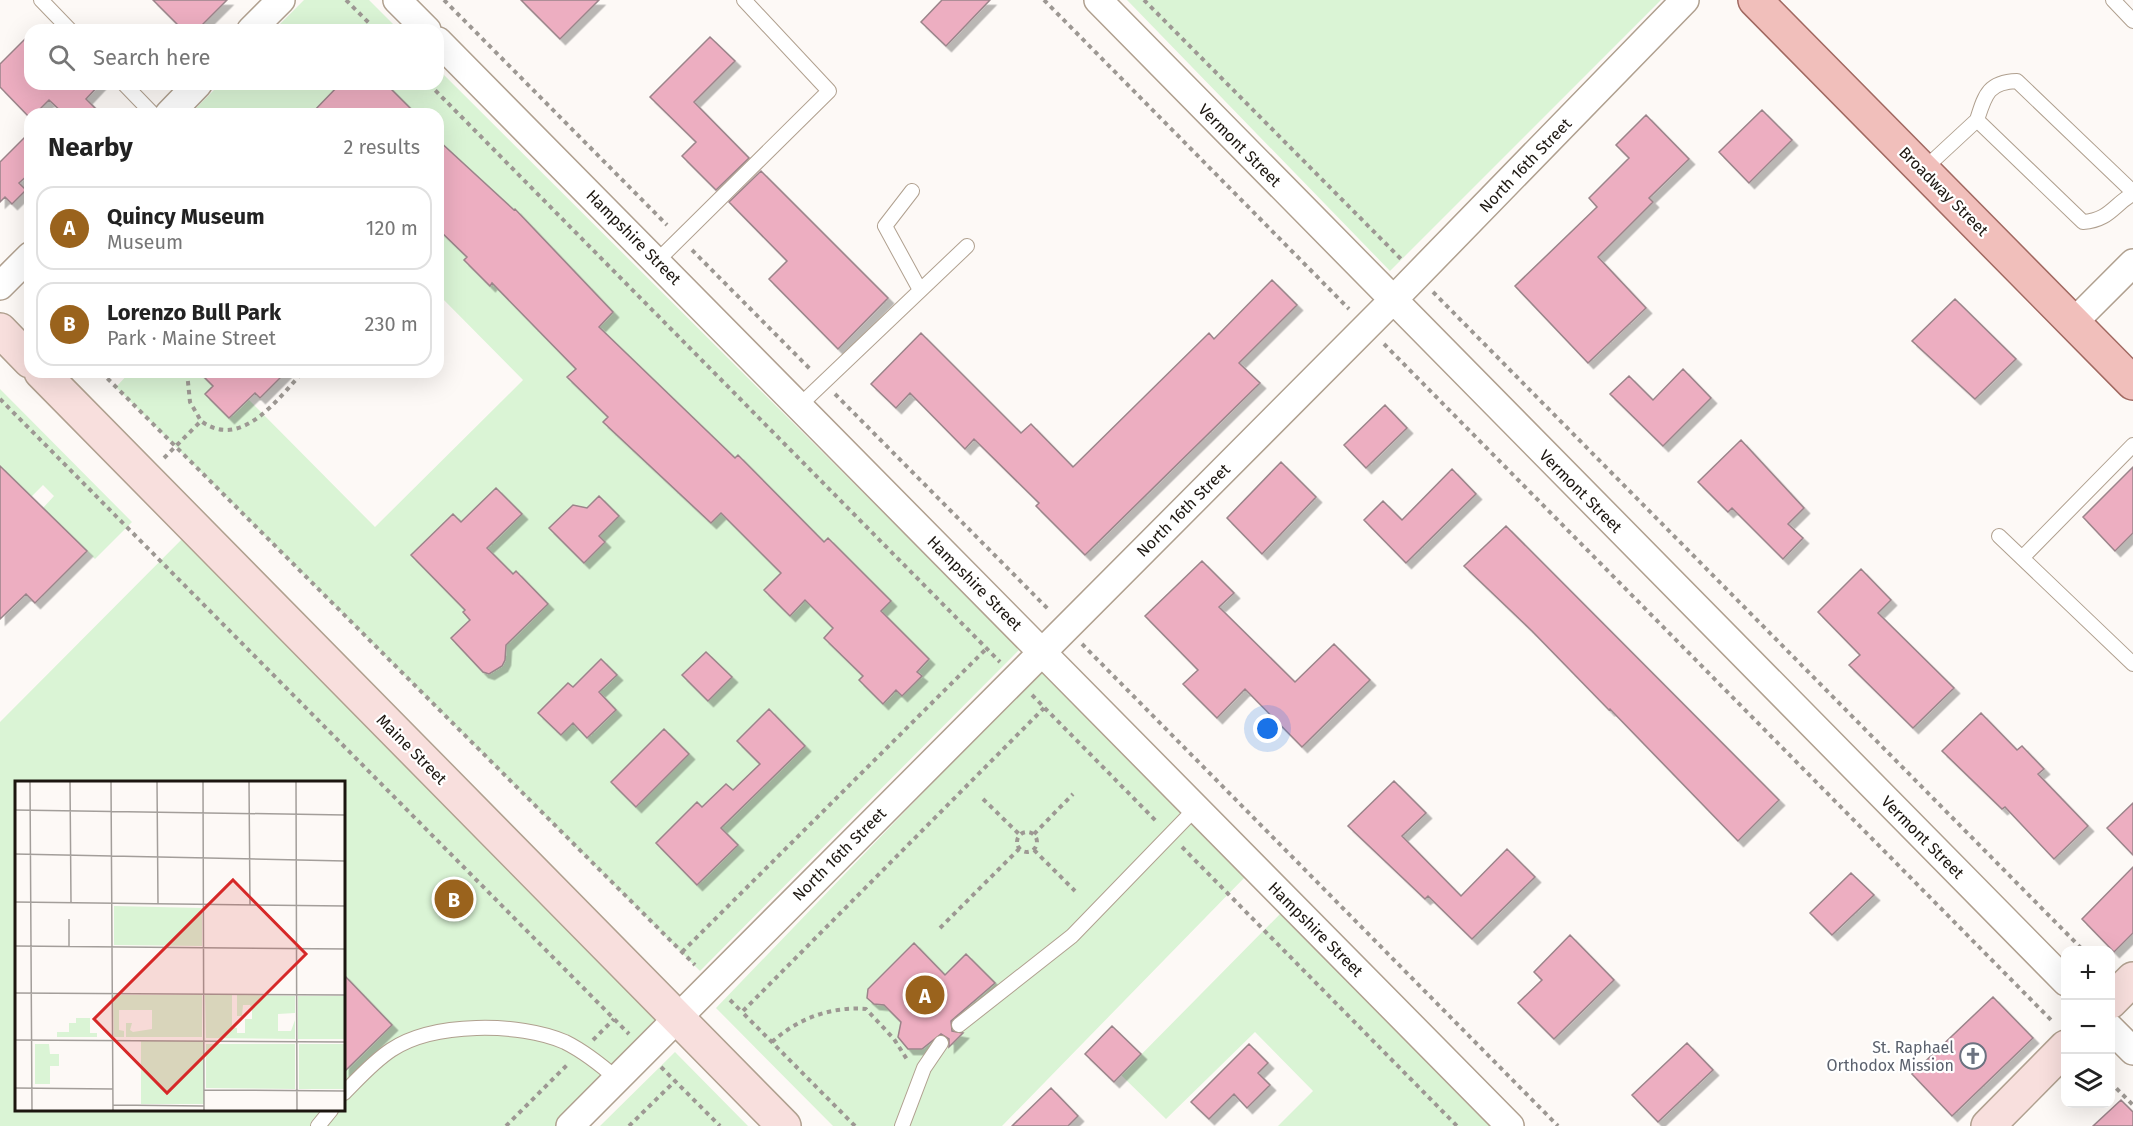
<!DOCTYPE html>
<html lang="en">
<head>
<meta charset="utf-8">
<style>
	:root { --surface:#fff; --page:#f6f6f6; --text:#222; --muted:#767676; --line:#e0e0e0; --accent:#9a631d }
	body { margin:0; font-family:"Fira Sans",sans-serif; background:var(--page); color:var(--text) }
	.controls { position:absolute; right:18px; bottom:18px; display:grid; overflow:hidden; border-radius:12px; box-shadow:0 6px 24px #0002 }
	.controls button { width:54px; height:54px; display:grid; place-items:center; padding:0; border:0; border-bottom:2px solid var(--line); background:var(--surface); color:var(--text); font:30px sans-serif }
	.you { position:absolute; left:1268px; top:729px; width:21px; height:21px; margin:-15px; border:4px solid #fff; border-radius:50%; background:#1a73e8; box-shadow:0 0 0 9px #1a73e833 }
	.badge { display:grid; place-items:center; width:39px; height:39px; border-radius:50%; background:var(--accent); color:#fff; font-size:20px; font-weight:700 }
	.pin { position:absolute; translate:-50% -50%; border:3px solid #fff; box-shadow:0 2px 6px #0006 }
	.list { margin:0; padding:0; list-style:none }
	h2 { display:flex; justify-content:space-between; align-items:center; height:78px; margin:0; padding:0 24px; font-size:26px }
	h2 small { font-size:20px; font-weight:400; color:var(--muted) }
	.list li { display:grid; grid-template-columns:39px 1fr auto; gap:18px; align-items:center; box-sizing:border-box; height:84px; margin:0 12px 12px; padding:0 12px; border:2px solid var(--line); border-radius:18px }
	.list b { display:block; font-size:22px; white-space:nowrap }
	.list p { margin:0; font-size:20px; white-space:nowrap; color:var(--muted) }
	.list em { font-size:20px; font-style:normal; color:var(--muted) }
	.icon { flex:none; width:33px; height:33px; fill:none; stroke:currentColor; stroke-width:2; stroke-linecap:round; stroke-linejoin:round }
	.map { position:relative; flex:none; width:2133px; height:1126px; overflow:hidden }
	.search { position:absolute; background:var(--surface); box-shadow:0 6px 24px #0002; left:24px; top:24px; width:420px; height:66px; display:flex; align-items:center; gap:15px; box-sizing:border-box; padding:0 21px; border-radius:18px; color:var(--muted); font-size:22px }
	.panel { position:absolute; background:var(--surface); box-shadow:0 6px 24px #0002; left:24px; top:108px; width:420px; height:270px; border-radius:18px }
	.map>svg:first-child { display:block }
	.green { fill:#daf4d5; fill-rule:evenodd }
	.building { fill:#edaec1; stroke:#9b848a; stroke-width:1.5; filter:url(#shadow) }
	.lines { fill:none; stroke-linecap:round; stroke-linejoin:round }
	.lane-casing { stroke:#b0a08f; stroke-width:16 }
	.street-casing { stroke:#b0a08f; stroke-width:30 }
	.secondary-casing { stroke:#b0a08f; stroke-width:36 }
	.primary-casing { stroke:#a16961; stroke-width:36 }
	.path { stroke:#9d9893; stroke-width:4; stroke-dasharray:4.5 4.5; stroke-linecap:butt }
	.lane { stroke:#fff; stroke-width:14 }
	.street { stroke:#fff; stroke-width:27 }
	.secondary { stroke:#f8dfdd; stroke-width:33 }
	.primary { stroke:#f1bfbb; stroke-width:33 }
	.labels { text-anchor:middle; stroke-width:4.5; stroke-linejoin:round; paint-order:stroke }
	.street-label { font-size:16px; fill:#1c1610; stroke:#fff }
	.worship-label { font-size:16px; fill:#5b616d; stroke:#fff; text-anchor:end }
	.inset-road { fill:none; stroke:#a39e9a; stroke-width:1.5 }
	.view { fill:#d62828; fill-opacity:0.15; stroke:#d62828; stroke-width:3 }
	.inset-edge { fill:none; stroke:#1c1610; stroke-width:3 }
</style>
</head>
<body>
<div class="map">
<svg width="2133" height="1126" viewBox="0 0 2133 1126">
	<defs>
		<filter id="shadow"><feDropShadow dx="5.5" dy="5.5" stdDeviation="0" flood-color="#0004"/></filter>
	</defs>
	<rect width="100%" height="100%" fill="#fdf9f6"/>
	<path class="green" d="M 304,0 L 369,0 L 399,30 L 274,30 Z
		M 1127,0 L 1661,0 L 1390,271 Z
		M 438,69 L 1020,649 L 700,971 L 116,387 L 130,372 L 199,372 L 213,386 L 205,394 L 229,418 L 248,399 L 375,527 L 523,380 L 438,294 L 438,114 L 190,114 L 220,84 L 438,84 Z
		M 0,389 L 132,522 L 95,559 L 43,508 L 54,496 L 43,485 L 31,497 L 0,466 Z
		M 194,527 L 679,1015 L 570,1126 L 0,1126 L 0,722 ZM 16,782 L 344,782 L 344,1110 L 16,1110 Z
		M 1041,670 L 1246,876 L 1002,1126 L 833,1126 L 716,1008 Z
		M 1282,912 L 1492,1126 L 1278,1126 L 1313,1091 L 1255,1032 L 1166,1119 L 1121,1075 Z
		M 675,1052 L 748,1126 L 600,1126 Z"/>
	<path class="building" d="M 153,0 L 227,0 L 197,30 L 183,30 Z
		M 521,0 L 599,0 L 560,39 Z
		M 942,0 L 990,0 L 946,46 L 921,22 Z
		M 30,34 L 30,84 L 100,84 L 86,99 L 101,114 L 64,114 L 49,100 L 35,114 L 30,114 L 30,118 L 0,87 L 0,64 Z
		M 710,37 L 735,61 L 694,102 L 749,158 L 716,190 L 682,156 L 696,142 L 650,97 Z
		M 340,84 L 386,84 L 416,114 L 311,114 Z
		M 1762,110 L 1792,140 L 1749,183 L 1719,152 Z
		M 1646,115 L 1689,159 L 1649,198 L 1653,202 L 1598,257 L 1646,308 L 1588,363 L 1515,286 L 1597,207 L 1589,198 L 1629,158 L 1616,145 Z
		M 30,132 L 30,173 L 19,183 L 26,190 L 12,204 L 5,197 L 0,202 L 0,162 Z
		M 438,140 L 514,210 L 515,209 L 613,312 L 599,327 L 735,458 L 738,455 L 824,542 L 828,538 L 891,601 L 881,611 L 929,659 L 917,672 L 922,676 L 902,696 L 896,690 L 883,704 L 859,680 L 863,676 L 824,638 L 833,628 L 805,600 L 790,616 L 764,590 L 781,573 L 721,513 L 711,523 L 603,422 L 608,417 L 567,377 L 576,369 L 492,283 L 490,286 L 464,260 L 467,257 L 438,229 Z
		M 761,171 L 888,298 L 838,349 L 769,279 L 787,261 L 729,202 Z
		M 1272,280 L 1297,305 L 1239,363 L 1260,383 L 1085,555 L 1036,506 L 1039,503 L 974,439 L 965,449 L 910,393 L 896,408 L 871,384 L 921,333 L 1021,433 L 1031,424 L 1073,467 L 1209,333 L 1214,339 Z
		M 1955,299 L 2016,359 L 1975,399 L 1912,341 Z
		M 1683,369 L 1711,398 L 1663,446 L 1610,394 L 1629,376 L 1653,400 Z
		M 199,372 L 286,372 L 260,398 L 255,393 L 229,418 L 205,394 L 213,386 Z
		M 1385,405 L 1407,428 L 1366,468 L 1344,445 Z
		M 1741,440 L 1804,508 L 1788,524 L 1803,538 L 1783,559 L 1732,508 L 1728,512 L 1698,482 Z
		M 1281,462 L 1316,497 L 1262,554 L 1227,518 Z
		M 0,466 L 87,551 L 35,603 L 26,594 L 0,619 Z
		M 2133,467 L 2133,533 L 2115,551 L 2083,517 Z
		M 1452,469 L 1476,494 L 1406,563 L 1364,520 L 1383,501 L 1402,520 Z
		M 496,488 L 522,514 L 487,548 L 513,574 L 516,571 L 548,604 L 506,645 L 505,660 L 502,666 L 489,674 L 483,672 L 451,638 L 470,620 L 463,612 L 465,610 L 411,555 L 453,514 L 461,522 Z
		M 599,496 L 619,516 L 599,536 L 605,542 L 584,563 L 549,528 L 573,505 L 587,508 Z
		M 1506,526 L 1779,800 L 1738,841 L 1610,709 L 1609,710 L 1532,631 L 1464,566 Z
		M 1202,561 L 1234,593 L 1219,607 L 1295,682 L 1334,644 L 1370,680 L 1302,747 L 1245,689 L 1217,718 L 1183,684 L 1198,670 L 1145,616 Z
		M 1861,569 L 1891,600 L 1878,613 L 1954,688 L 1913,728 L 1849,665 L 1860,655 L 1818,612 Z
		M 706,652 L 732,677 L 708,701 L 682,675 Z
		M 601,659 L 617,675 L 599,692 L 616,710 L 587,738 L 573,723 L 561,735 L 538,713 L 568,683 L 573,687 Z
		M 769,709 L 805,746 L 721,828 L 738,845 L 697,885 L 656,843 L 697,802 L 702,807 L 726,784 L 733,790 L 760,764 L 737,741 Z
		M 1981,713 L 2017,750 L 2022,746 L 2044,769 L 2038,774 L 2088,826 L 2054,859 L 2005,807 L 2002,809 L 1942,751 Z
		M 664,729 L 689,754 L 636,807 L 611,782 Z
		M 1394,781 L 1426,813 L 1402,836 L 1461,896 L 1507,849 L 1535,877 L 1472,939 L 1428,896 L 1425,899 L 1348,826 Z
		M 2133,803 L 2133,855 L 2107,828 Z
		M 2133,867 L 2133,933 L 2114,952 L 2082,919 Z
		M 1851,873 L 1874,895 L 1832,935 L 1810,913 Z
		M 1570,935 L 1614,980 L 1554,1039 L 1518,1003 L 1542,980 L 1534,972 Z
		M 914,943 L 945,975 L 966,954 L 995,983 L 951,1021 L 952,1031 L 963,1033 L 949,1047 L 949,1039 L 941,1034 L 922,1049 L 908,1049 L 898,1037 L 901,1022 L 884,1005 L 874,1004 L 867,998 L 868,989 Z
		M 344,975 L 392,1025 L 344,1072 Z
		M 1993,997 L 2033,1038 L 1952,1116 L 1912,1074 Z
		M 1112,1026 L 1141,1054 L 1114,1082 L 1085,1054 Z
		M 1687,1043 L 1713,1070 L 1658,1122 L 1632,1095 Z
		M 1249,1044 L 1268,1063 L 1258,1073 L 1270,1085 L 1247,1108 L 1234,1094 L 1209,1119 L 1191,1102 Z
		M 1051,1088 L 1078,1116 L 1068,1126 L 1012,1126 Z
		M 2121,1100 L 2133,1112 L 2133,1126 L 2093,1126 Z"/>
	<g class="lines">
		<g class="lane-casing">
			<path id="lane" d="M 41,0 L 70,30
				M 2113,0 L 2133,21
				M 124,84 L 153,114
				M 1977,120 C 1985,95 1988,82 2017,81 L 2133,192
				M 1923,170 L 1977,120 L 2083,222 C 2110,220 2114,204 2133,194
				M 912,191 L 885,226 L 920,290
				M 658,260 L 829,91 L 744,0
				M 800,405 L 967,246
				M 1999,536 L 2133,664
				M 2022,558 L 2133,445
				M 959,1025 L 1072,936 L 1196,808
				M 344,1093 C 359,1078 373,1062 391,1050 C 433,1022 519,1022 565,1042 C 585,1052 600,1064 617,1079
				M 318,1126 L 331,1110
				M 902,1126 L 924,1068 L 941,1043"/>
		</g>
		<g class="street-casing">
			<path id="street" d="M 397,0 L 427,30
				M 1098,0 L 2066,982
				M 251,30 L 281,0
				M 438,41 L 1510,1126
				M 169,114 L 198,84
				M 0,286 L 30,256
				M 2074,322 L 2133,263
				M 2110,1028 L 2133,1051
				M 570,1126 L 1393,300 L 1685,0"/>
		</g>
		<g class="secondary-casing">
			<path id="secondary" d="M 0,330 L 30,361
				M 41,372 L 784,1126
				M 2110,1002 L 2133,979
				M 1988,1126 L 2066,1047"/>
		</g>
		<g class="primary-casing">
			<path id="primary" d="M 1755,0 L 2133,383"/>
		</g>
		<path class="path" d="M 346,0 L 376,30
			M 444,0 L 667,225
			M 1044,0 L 1349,309
			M 1144,0 L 1401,259
			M 429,84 L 1000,662
			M 692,250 L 811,370
			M 1433,292 L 2083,950
			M 1384,344 L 2053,1022
			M 101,372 L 695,965
			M 187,372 L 190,402 L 201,421
			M 835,394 L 1050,611
			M 0,399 L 629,1034
			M 164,458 L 201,421 C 242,451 278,398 303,372
			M 1082,644 L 1558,1126
			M 1032,695 L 1157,822
			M 983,799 L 1019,834
			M1017 842a10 10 0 1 1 20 0a10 10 0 1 1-20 0Z
			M 1034,834 L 1073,794
			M 1182,847 L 1457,1126
			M 1034,850 L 1075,891
			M 940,928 L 1019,849
			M 682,952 L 986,649
			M 730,1000 L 742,1012
			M 593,1040 L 614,1019
			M 772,1042 C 797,1019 831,1006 866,1009 L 894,1039 L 908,1061
			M 661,1067 L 720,1126
			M 2110,1082 L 2133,1105
			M 506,1126 L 568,1064
			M 629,1126 L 675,1081
			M 855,1126 L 742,1012 L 1044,708"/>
		<use href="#lane" class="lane"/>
		<use href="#street" class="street"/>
		<use href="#secondary" class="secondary"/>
		<use href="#primary" class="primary"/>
	</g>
	<defs>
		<g id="church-ring" transform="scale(1.35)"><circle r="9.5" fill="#fff" stroke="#6b7280" stroke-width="1.5"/><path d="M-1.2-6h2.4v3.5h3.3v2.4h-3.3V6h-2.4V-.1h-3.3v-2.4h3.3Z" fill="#6b7280"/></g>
	</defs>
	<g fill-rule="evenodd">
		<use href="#church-ring" x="1973" y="1056"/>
	</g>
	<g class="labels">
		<g class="street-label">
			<text transform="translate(1240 145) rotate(45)" y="6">Vermont Street</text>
			<text transform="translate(1525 165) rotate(-46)" y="6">North 16th Street</text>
			<text transform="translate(1944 191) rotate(45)" y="6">Broadway Street</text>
			<text transform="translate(634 237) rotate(45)" y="6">Hampshire Street</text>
			<text transform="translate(1581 491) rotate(45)" y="6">Vermont Street</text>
			<text transform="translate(1183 510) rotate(-45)" y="6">North 16th Street</text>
			<text transform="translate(975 583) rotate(45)" y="6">Hampshire Street</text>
			<text transform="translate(412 749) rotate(45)" y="6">Maine Street</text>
			<text transform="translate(1923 837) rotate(45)" y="6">Vermont Street</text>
			<text transform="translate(839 854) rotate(-45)" y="6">North 16th Street</text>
			<text transform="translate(1316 929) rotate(45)" y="6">Hampshire Street</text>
		</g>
		<g class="worship-label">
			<text x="1954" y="1053">St. Raphael<tspan x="1954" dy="18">Orthodox Mission</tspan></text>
		</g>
	</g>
	<g transform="translate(15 781)">
		<rect width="330" height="330" fill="#fdf9f6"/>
		<path d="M 99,125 L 187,127 L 187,165 L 99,164 ZM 98,214 L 187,214 L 187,256 L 111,256 L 111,242 L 117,242 L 115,249 L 118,251 L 137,248 L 137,229 L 104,229 L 104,249 L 109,250 L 109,256 L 99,256 ZM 190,214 L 217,214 L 217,246 L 222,247 L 222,252 L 230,252 L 230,238 L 237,238 L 237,229 L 235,224 L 228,224 L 227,235 L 222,235 L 222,214 L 280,215 L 280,232 L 263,233 L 263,250 L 276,250 L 280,239 L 280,258 L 191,257 ZM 283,215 L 330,215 L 330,258 L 283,258 ZM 61,237 L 75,237 L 75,252 L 82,252 L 82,256 L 42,256 L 42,251 L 54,251 L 54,242 L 61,242 ZM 126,260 L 189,260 L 189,323 L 126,323 ZM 20,263 L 34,263 L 35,273 L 44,273 L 44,285 L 35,285 L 35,303 L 20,303 ZM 191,263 L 280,263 L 280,308 L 191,307 ZM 284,263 L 330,263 L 330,308 L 284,308 Z" fill="#daf4d5"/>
		<path class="inset-road" d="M 15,0 L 17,330M 55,0 L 56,122M 96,0 L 98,330M 142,0 L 143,123M 188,0 L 189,330M 234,0 L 235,124M 281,0 L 282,330M 0,29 L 330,34M 0,73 L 330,80M 0,121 L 330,125M 54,138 L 54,165M 0,165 L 330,168M 0,212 L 330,214M 0,259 L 330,261M 0,307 L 98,308M 189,309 L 330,310M 98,324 L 189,325"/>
		<path class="view" d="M 218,99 L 291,173 L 152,312 L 79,238 Z"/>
		<rect width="330" height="330" class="inset-edge"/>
	</g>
</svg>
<div class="controls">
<button>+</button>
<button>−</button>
<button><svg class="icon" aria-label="layers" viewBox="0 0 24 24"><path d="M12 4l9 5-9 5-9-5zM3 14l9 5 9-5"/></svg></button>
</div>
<div class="you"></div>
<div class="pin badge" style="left:925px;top:995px">A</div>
<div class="pin badge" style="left:454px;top:899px">B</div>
<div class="search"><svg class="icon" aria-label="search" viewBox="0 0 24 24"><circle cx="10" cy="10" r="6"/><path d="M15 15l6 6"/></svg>Search here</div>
<section class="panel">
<h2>Nearby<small>2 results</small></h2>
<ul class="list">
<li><span class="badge">A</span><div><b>Quincy Museum</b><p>Museum</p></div><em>120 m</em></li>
<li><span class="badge">B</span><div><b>Lorenzo Bull Park</b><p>Park · Maine Street</p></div><em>230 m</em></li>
</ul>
</section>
</div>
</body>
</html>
